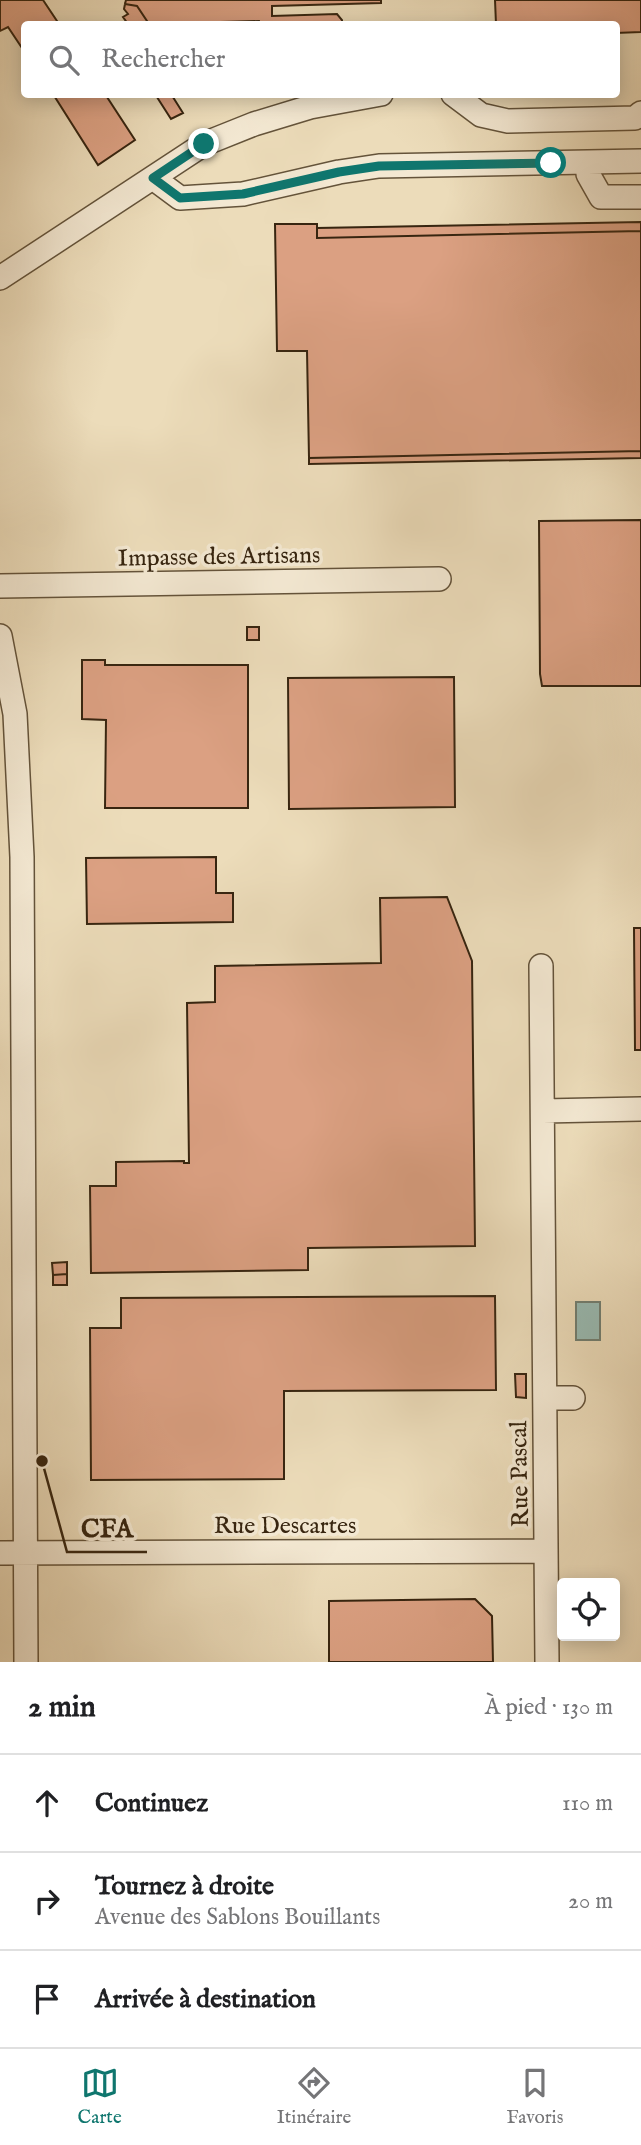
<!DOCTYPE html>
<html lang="fr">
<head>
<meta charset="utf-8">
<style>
	:root { --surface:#fff; --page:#f2f2f2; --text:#202124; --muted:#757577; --line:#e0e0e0; --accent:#0f766e }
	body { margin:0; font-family:"IM FELL English",serif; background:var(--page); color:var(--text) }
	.controls { position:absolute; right:21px; bottom:21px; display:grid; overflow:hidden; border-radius:7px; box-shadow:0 4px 18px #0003 }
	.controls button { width:63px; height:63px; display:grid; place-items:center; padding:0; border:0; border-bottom:2px solid var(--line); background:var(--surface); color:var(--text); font:35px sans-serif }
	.stop { position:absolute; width:21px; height:21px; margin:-16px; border:5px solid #0f766e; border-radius:50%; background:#fff }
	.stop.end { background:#0f766e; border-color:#fff; box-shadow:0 2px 7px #0008 }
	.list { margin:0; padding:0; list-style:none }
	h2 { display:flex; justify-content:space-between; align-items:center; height:91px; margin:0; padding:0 28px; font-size:30px }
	h2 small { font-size:23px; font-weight:400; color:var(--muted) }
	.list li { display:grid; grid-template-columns:46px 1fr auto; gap:21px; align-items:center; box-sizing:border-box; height:98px; padding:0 28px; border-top:2px solid var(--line) }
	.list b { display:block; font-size:26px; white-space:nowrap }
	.list p { margin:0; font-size:23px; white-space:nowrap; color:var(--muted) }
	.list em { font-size:23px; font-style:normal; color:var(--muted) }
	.icon { flex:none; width:38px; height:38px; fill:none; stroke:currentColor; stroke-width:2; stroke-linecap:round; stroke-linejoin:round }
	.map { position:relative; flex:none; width:641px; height:1662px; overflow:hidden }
	.search { position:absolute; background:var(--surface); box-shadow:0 4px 18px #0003; left:21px; right:21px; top:21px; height:77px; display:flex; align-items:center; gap:18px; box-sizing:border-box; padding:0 24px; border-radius:7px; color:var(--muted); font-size:26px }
	.sheet { height:385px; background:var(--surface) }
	nav { display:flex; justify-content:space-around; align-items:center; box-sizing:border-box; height:98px; border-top:2px solid var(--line); background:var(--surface); font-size:19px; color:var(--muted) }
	nav a { display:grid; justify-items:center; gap:4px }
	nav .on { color:var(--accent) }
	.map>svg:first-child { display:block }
	.water { fill:#99bbb3; stroke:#727f72; stroke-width:2 }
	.building { fill:#dba082; stroke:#372510; stroke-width:2 }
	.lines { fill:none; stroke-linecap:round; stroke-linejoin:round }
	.minor-casing { stroke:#64533a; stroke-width:26 }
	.minor { stroke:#f3e8d2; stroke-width:23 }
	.route { stroke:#0f766e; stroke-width:9 }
	.labels { text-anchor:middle; stroke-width:7; stroke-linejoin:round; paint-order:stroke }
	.street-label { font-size:24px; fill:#372510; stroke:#f3e8d2 }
	.leader { fill:none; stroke:#372510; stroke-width:2.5 }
	.callout-dot { fill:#372510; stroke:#f3e8d2; stroke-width:2.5 }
	.callout-label { font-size:26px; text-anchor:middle; font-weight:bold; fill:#372510; stroke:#f3e8d2; stroke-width:7; stroke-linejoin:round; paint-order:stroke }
</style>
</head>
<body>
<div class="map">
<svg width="641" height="1662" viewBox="0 0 641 1662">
	<rect width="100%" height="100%" fill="#ecdcba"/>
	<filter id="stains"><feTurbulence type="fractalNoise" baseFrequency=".00286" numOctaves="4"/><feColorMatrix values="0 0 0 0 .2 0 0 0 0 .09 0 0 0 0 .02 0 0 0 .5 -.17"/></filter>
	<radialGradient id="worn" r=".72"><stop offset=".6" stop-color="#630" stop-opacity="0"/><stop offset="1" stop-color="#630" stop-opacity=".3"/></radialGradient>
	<path class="water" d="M 576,1302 L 600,1302 L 600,1340 L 576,1340 Z"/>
	<path class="building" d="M 0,0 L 43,0 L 59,24 L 24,24 L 24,51 L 8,27 L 0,31 Z
		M 126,0 L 381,0 L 381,3 L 272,6 L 272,16 L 337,14 L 342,20 L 342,24 L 260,24 L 259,21 L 149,24 L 137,6 L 125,4 Z
		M 495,0 L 641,0 L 641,32 L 616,33 L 616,24 L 496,24 Z
		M 125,4 L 137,6 L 149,24 L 128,24 L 123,17 L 128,14 L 124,9 Z
		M 53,94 L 105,94 L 135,140 L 98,165 Z
		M 155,94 L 171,94 L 183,113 L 171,119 Z
		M 641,222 L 641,231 L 317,238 L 317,228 Z
		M 275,224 L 317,224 L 317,238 L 641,231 L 641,451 L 309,458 L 307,351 L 277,351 Z
		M 641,451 L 641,458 L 309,464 L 309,458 Z
		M 641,520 L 641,686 L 542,686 L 540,674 L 539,521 Z
		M 247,627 L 259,627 L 259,640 L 247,640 Z
		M 82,660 L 105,660 L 105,665 L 248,665 L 248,808 L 105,808 L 106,720 L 82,719 Z
		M 454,677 L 455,807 L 289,809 L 288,678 Z
		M 216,857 L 216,893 L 233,893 L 233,922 L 87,924 L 86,858 Z
		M 447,897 L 472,961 L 475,1246 L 308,1248 L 308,1270 L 91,1273 L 90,1186 L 116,1186 L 116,1162 L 184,1161 L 184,1163 L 189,1163 L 187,1003 L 215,1002 L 215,966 L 381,963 L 380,898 Z
		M 634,928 L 641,928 L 641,1050 L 635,1050 Z
		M 67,1262 L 67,1274 L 53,1275 L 52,1263 Z
		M 67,1274 L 67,1285 L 53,1285 L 53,1275 Z
		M 495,1296 L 496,1390 L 284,1391 L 284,1479 L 91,1480 L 90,1328 L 121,1328 L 121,1298 Z
		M 515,1374 L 526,1374 L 526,1398 L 516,1397 Z
		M 475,1599 L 492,1616 L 493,1662 L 329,1662 L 329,1601 Z"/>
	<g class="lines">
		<g class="minor-casing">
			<path id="minor" d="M 453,94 L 481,115 L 508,121 L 635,118 L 641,113
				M 588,162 L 588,174 L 601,197 L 641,197
				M 153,178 L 180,198 L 243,194 L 339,172 L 379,166 L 641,161
				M 0,278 L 204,144 L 254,124 L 310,107 L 381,94
				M 0,586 L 439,579
				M 0,636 L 15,714 L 22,857 L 26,1662
				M 541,966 L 547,1662
				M 543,1111 L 641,1109
				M 545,1398 L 573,1398
				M 0,1553 L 546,1551"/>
		</g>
		<use href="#minor" class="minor"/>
	</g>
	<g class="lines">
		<path class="route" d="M 204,144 L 153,178 L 180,198 L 243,194 L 339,172 L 379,166 L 551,163"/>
	</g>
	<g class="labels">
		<g class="street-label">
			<text transform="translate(219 556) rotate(-1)" y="8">Impasse des Artisans</text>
			<text transform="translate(519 1474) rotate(-91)" y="8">Rue Pascal</text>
			<text x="285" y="1533">Rue Descartes</text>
		</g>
	</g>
	<path class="leader" d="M42 1461L67 1552H147"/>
	<circle class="callout-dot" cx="42" cy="1461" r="7"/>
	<g class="callout-label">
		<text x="107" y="1537">CFA</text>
	</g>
	<rect width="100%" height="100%" filter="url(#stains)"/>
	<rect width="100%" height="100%" fill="url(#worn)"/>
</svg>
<div class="controls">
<button><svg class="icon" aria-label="locate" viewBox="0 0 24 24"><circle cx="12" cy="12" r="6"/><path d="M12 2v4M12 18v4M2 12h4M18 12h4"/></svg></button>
</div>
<div class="stop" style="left:551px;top:163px"></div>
<div class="stop end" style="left:204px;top:144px"></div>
<div class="search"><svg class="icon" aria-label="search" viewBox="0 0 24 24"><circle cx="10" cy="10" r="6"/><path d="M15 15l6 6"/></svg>Rechercher</div>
</div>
<section class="sheet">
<h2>2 min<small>À pied · 130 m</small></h2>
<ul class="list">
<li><svg class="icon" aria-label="ahead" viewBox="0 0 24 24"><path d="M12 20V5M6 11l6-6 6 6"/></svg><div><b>Continuez</b></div><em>110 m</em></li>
<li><svg class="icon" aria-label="right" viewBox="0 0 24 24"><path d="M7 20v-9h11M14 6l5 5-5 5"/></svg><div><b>Tournez à droite</b><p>Avenue des Sablons Bouillants</p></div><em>20 m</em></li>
<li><svg class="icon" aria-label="arrive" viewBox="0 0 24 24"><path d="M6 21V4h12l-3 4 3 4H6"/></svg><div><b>Arrivée à destination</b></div></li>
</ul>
</section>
<nav>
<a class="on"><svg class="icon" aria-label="map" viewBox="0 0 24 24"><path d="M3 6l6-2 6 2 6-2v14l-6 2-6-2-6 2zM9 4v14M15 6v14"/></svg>Carte</a>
<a><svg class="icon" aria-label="directions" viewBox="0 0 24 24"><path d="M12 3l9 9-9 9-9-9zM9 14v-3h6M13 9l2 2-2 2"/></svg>Itinéraire</a>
<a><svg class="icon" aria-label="saved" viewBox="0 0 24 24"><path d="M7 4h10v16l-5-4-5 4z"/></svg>Favoris</a>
</nav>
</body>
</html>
